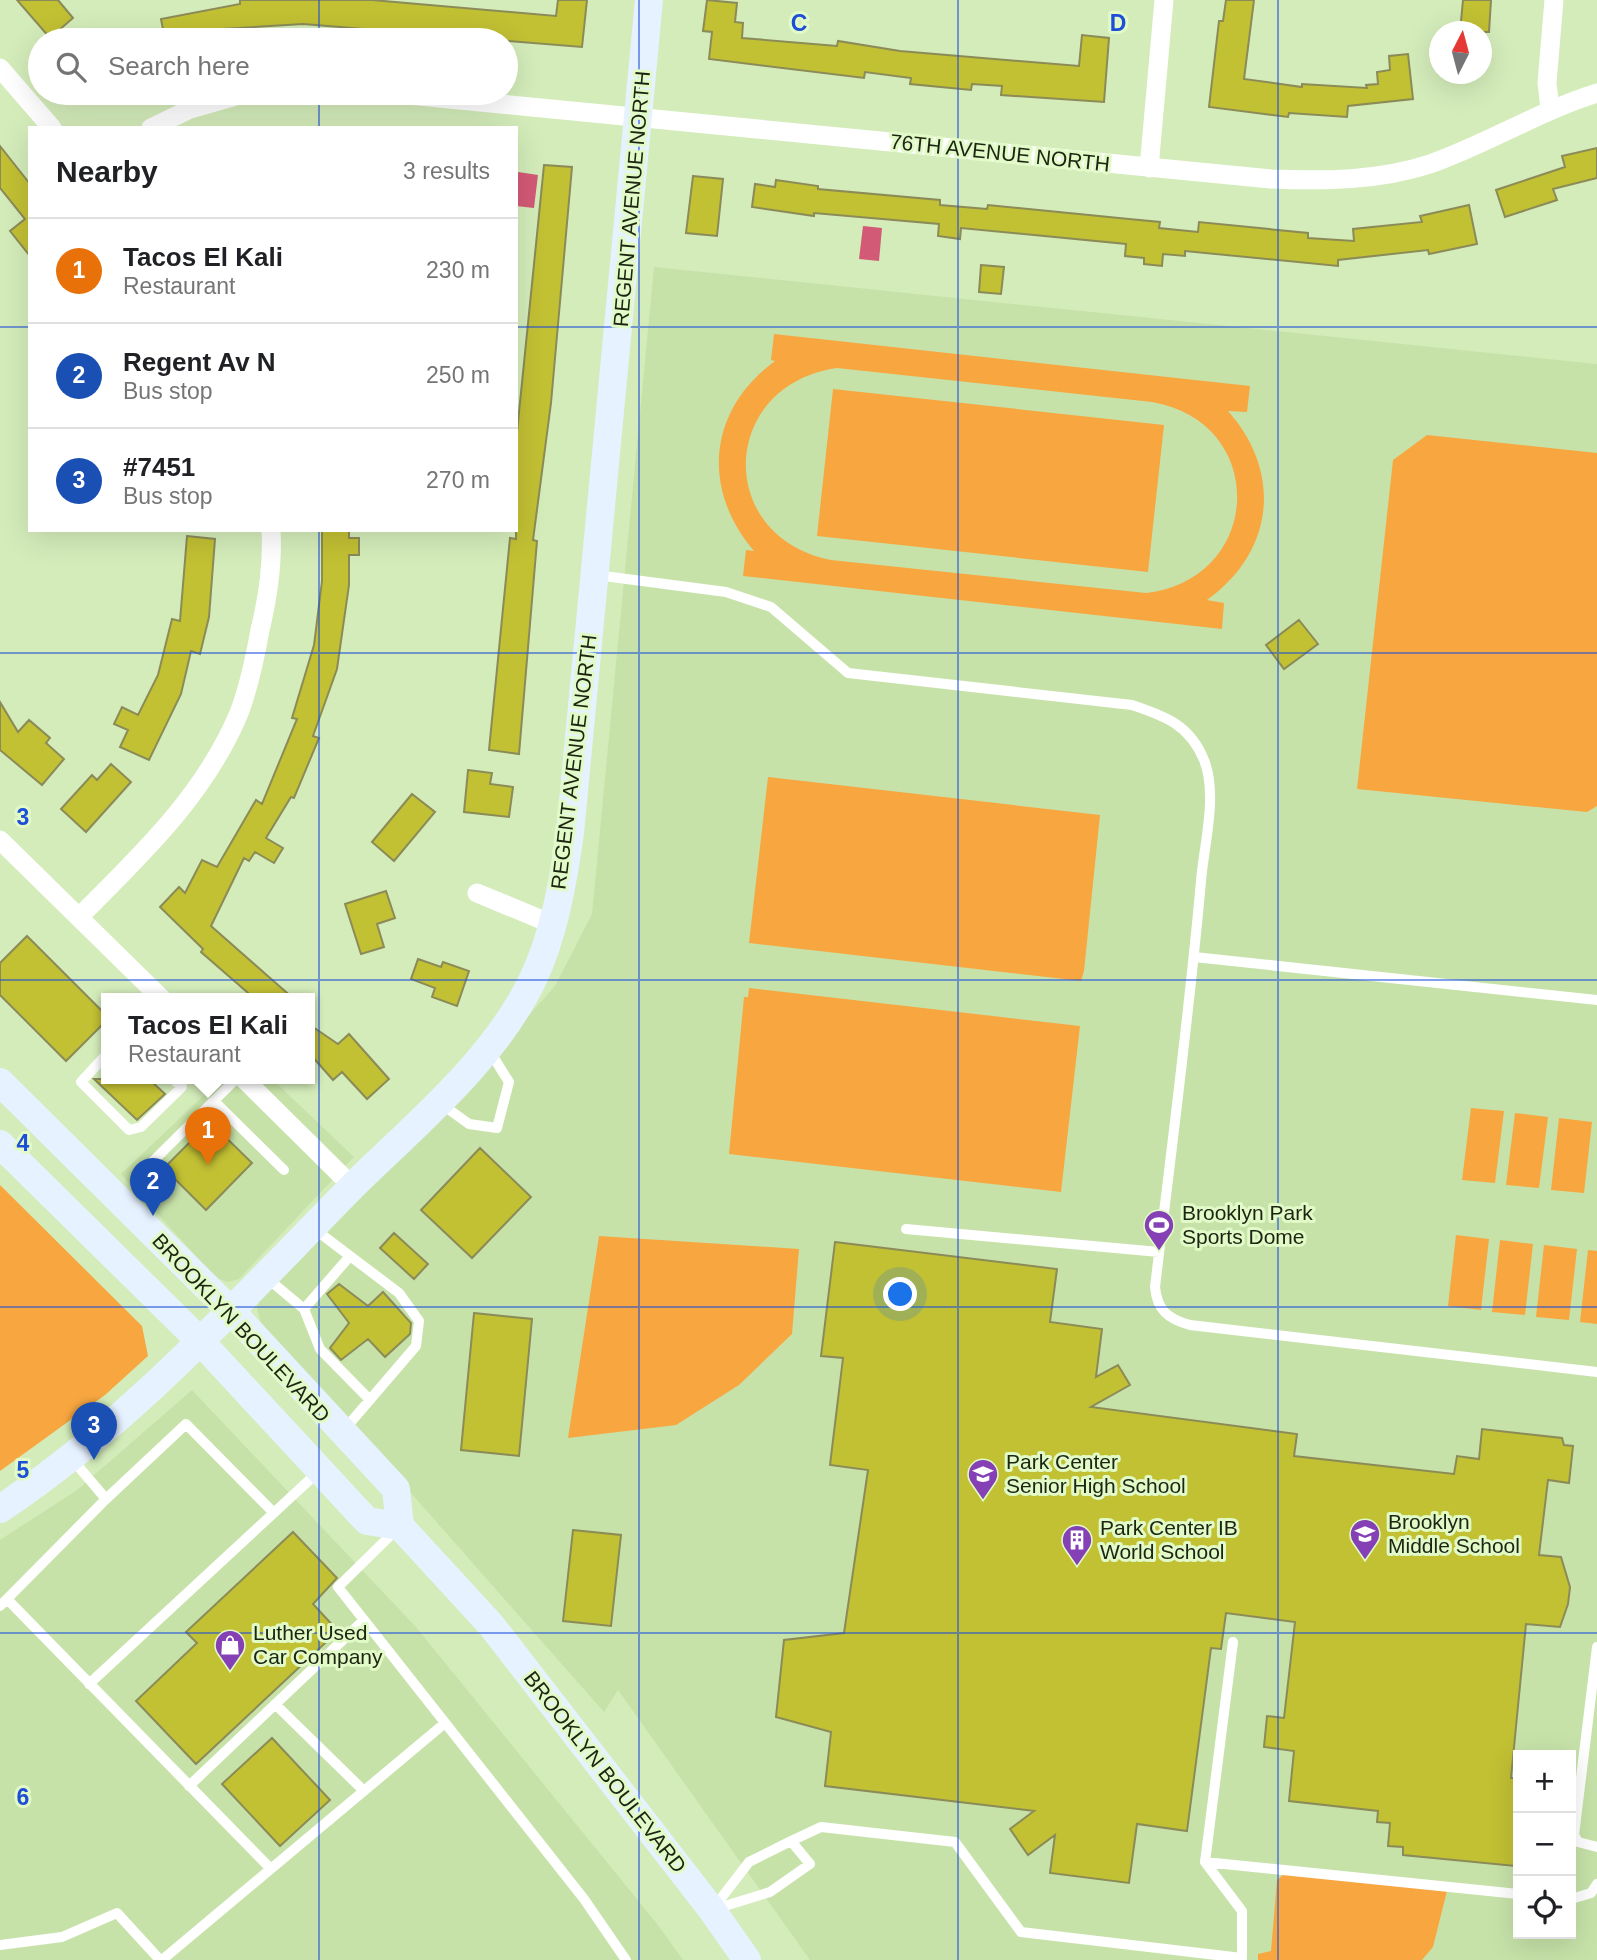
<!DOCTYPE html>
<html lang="en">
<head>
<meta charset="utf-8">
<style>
	:root { --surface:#fff; --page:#f2f2f2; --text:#202124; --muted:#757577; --line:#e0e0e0; --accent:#8440b4 }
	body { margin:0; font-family:Arial,sans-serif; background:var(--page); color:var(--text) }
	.controls { position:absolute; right:21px; bottom:21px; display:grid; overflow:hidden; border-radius:0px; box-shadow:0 7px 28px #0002 }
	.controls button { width:63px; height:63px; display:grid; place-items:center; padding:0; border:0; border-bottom:2px solid var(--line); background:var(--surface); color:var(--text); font:35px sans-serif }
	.compass { position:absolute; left:1429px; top:21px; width:63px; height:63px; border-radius:50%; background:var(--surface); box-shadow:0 7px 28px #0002; rotate:6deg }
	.you { position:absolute; left:901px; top:1295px; width:24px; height:24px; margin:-18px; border:5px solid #fff; border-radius:50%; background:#1a73e8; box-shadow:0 0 0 10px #1a73e833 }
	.badge { display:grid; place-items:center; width:46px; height:46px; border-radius:50%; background:var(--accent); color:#fff; font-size:23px; font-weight:700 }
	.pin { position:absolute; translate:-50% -58px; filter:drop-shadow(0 2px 4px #0008) }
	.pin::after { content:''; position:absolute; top:37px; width:24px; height:21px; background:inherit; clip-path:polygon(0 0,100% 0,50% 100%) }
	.popup { position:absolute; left:101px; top:993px; width:214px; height:91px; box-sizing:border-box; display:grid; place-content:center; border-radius:0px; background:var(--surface); filter:drop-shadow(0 2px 5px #0005); font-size:23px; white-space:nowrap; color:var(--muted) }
	.popup b { font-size:26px; color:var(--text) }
	.popup::after { content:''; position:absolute; left:50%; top:100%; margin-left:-14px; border:14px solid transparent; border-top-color:var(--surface) }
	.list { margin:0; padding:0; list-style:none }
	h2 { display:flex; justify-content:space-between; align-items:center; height:91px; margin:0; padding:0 28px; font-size:30px }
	h2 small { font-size:23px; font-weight:400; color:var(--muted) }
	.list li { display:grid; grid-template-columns:46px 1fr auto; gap:21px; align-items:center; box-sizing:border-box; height:105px; padding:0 28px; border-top:2px solid var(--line) }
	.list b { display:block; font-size:26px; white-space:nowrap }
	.list p { margin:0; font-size:23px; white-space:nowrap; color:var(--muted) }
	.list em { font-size:23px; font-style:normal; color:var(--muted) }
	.icon { flex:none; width:38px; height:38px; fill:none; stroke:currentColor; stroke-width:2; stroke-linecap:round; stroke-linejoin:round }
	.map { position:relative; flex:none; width:1597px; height:1960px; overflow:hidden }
	.search { position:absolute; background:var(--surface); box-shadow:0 7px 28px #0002; left:28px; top:28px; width:490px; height:77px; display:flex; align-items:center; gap:18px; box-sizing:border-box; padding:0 24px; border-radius:38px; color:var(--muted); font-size:26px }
	.panel { position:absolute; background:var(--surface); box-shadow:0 7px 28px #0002; left:28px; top:126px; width:490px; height:406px; border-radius:0px }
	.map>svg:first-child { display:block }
	.built { fill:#c7e2a9; fill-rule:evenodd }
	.green { fill:#f7a640; fill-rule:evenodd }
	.water { fill:#d35a76 }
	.building { fill:#c2c033; stroke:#8b8b58; stroke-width:2 }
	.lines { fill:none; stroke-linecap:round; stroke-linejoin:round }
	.lane { stroke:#fff; stroke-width:10 }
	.street { stroke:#fff; stroke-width:19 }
	.secondary { stroke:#e6f2ff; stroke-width:28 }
	.grid { fill:none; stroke:#1d4ed8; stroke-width:2; stroke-opacity:0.55 }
	.labels { text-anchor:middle; stroke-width:6; stroke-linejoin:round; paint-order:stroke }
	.street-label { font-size:21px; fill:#1c2412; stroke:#e1fac7 }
	.poi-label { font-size:21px; fill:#1c2412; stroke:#e1fac7; text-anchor:start }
	.grid-label { font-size:23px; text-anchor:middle; font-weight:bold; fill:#1d4ed8; stroke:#e1fac7; stroke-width:6; stroke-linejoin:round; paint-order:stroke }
</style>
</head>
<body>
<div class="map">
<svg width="1597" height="1960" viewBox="0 0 1597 1960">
	<rect width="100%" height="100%" fill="#d4ecba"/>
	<path class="built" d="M 654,267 L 1597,364 L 1597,1960 L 810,1960 L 618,1690 L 604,1712 L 261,1323 L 257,1309 L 261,1295 L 464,1088 L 555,986 L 592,914 ZM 1518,1755 L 1571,1755 L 1571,1934 L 1518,1934 Z
		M 221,1079 L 272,1079 L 354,1157 L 239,1279 L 228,1282 L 216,1278 L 121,1174 Z
		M 192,1390 L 416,1627 L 658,1925 L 683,1960 L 0,1960 L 0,1540 L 77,1490 Z"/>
	<path class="green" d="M 774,334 L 1250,386 L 1247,412 L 1228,411 C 1283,473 1274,552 1207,600 L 1224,603 L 1222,629 L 743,576 L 746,550 L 754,551 C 701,489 708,410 775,361 L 771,360 ZM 837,368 L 1152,402 C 1269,422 1264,579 1146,593 L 831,560 C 714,537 719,385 837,368 Z
		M 833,389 L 1164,425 L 1148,572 L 817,536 Z
		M 1427,435 L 1597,453 L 1597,806 L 1587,812 L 1357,789 L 1393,460 Z
		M 768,777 L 1100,815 L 1084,971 L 1081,981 L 749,943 Z
		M 749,988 L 1080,1026 L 1061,1192 L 729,1154 L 744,997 L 748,997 Z
		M 1471,1108 L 1504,1111 L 1495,1183 L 1462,1180 Z
		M 1515,1113 L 1548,1117 L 1539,1188 L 1506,1185 Z
		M 1559,1118 L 1592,1122 L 1584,1193 L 1551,1190 Z
		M 0,1185 L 142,1326 L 148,1356 L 105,1395 L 0,1471 Z
		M 1456,1235 L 1489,1239 L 1481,1310 L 1448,1306 Z
		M 599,1236 L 799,1249 L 792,1334 L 739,1385 L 676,1425 L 568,1438 Z
		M 1500,1240 L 1533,1244 L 1525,1315 L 1492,1312 Z
		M 1544,1245 L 1577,1249 L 1569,1320 L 1536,1317 Z
		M 1588,1250 L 1597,1251 L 1597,1324 L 1580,1322 Z
		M 1291,1868 L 1449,1883 L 1433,1947 L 1422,1960 L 1258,1960 L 1258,1954 L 1271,1951 L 1277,1880 Z"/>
	<path class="water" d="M 518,172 L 538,175 L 534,208 L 516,206 Z
		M 863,226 L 882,228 L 879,261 L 859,259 Z"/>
	<path class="building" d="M 17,0 L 58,0 L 73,18 L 50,38 Z
		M 240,0 L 372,0 L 556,16 L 558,0 L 587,0 L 582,47 L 303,24 L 223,29 L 224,35 L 195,40 L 165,40 L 161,19 L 240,4 Z
		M 707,0 L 737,3 L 735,22 L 743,23 L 742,38 L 837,46 L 838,41 L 900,51 L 1079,66 L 1082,35 L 1109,38 L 1104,102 L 1001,95 L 1002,86 L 972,84 L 971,90 L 910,84 L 911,78 L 865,72 L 864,78 L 709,59 L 712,32 L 703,31 Z
		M 1226,0 L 1254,0 L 1244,79 L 1302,87 L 1302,84 L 1367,88 L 1366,85 L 1378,84 L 1377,72 L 1390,70 L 1389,56 L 1408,54 L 1413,99 L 1348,106 L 1347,117 L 1289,113 L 1288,117 L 1209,107 L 1219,21 L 1223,21 Z
		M 1463,0 L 1491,0 L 1489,32 L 1460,32 Z
		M 0,146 L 30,184 L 30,256 L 10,231 L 25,219 L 0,188 Z
		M 1597,148 L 1597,178 L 1553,189 L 1557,200 L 1505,217 L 1496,190 L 1565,167 L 1562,156 Z
		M 544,165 L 572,167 L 551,403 L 533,540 L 537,541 L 519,754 L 489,750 L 510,538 L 516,539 L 516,442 Z
		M 693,176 L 723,179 L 717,236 L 686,233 Z
		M 776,180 L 818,186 L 818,189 L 940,200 L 940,205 L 987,209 L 988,205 L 1129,219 L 1160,222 L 1159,228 L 1198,232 L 1199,222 L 1308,233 L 1308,238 L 1354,241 L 1353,229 L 1422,222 L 1420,216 L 1469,205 L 1477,244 L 1429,254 L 1428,250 L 1338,260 L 1338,266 L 1185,251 L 1185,256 L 1163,254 L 1162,266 L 1144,264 L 1144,258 L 1125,256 L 1126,244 L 961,228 L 960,239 L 938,236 L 939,224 L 814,213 L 814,216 L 752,207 L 755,184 L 775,187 Z
		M 981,265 L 1004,267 L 1001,294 L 979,292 Z
		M 322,530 L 349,530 L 349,538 L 359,538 L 359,555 L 349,555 L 349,585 L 337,669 L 313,736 L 319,738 L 294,798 L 291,797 L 266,838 L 283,848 L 274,863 L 255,852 L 249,861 L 244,858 L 211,926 L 294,999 L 255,999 L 201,952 L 203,949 L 160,907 L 179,887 L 185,893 L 202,860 L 217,867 L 256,800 L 262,804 L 297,719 L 292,718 L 314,645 L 322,581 Z
		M 187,536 L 215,539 L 209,617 L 200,654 L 191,651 L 181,694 L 149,760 L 120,747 L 128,730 L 114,724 L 122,707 L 138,715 L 158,675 L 172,619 L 180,621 Z
		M 1299,620 L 1318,644 L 1284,669 L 1266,645 Z
		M 0,702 L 18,732 L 29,720 L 50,738 L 46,743 L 64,759 L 42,785 L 0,750 Z
		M 111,764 L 131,782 L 86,832 L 61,809 L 92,775 L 97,780 Z
		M 468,770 L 492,773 L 490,784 L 513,787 L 509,817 L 464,812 Z
		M 412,794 L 435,812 L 394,861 L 372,842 Z
		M 386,891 L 395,918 L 377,924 L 384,947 L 361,954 L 345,904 Z
		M 27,936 L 107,1016 L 107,1020 L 66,1061 L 0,995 L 0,963 Z
		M 418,959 L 441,967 L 443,962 L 469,971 L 457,1006 L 432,997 L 435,988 L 411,979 Z
		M 310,1025 L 338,1044 L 349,1034 L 389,1079 L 367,1099 L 342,1072 L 333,1080 L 310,1054 Z
		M 94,1079 L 149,1079 L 165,1094 L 137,1120 Z
		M 210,1122 L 252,1163 L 206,1210 L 164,1168 Z
		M 480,1148 L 531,1197 L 472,1258 L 421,1210 Z
		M 394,1233 L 428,1264 L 414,1279 L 380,1248 Z
		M 835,1242 L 1057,1269 L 1050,1322 L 1102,1329 L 1096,1377 L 1118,1365 L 1130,1385 L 1091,1407 L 1297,1434 L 1294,1456 L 1454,1474 L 1457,1456 L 1479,1459 L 1482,1429 L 1562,1438 L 1564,1445 L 1573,1446 L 1569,1483 L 1548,1480 L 1539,1555 L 1561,1557 L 1570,1587 L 1568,1604 L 1560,1627 L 1526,1624 L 1511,1778 L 1518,1778 L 1515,1866 L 1403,1855 L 1403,1847 L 1388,1846 L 1390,1823 L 1377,1822 L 1378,1811 L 1289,1801 L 1294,1751 L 1264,1747 L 1267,1716 L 1284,1718 L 1295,1622 L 1226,1613 L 1221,1649 L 1211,1648 L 1187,1831 L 1137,1824 L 1129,1883 L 1050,1873 L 1055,1835 L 1028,1855 L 1010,1829 L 1034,1811 L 825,1786 L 831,1732 L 776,1717 L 784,1640 L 844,1633 L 868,1470 L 830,1465 L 843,1358 L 821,1356 Z
		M 339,1284 L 368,1306 L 383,1292 L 411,1323 L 410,1334 L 385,1357 L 368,1339 L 341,1360 L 330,1348 L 349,1323 L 327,1294 Z
		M 474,1313 L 532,1319 L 519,1456 L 461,1450 Z
		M 573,1530 L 621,1535 L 611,1626 L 563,1621 Z
		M 293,1532 L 337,1578 L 313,1604 L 338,1631 L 196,1764 L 136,1701 L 197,1643 L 186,1632 Z
		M 272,1738 L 330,1800 L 280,1846 L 222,1784 Z"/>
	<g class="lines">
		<path class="lane" d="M 596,575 L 726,592 L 771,607 L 848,673 L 1132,705 C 1165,716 1190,725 1204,760 C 1218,795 1204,844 1201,881 C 1189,1017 1171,1152 1155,1287 C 1157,1310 1168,1319 1190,1325 L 1597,1372
			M 1194,957 L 1597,1000
			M 106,1055 L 81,1082 L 129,1130 L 141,1127 L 182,1087 L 173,1079
			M 214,1101 L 284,1170
			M 440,1103 L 469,1124 L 497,1128 L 509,1082 L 489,1050
			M 148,1181 L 141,1173 L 236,1079
			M 313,1228 L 399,1293 L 419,1321 L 416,1346 L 344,1430
			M 906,1229 L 1159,1252
			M 267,1278 L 304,1309 L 350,1256
			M 304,1309 L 320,1349 L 370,1400
			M 72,1459 L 106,1499
			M 396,1530 L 338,1587 L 584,1899 L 626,1960
			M 7,1599 L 269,1867
			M 0,1606 L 106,1499 L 186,1424 L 274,1513
			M 1597,1647 L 1574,1835 L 1578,1842 L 1597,1847
			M 89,1684 L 318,1472
			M 275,1704 L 364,1791
			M 189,1786 L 364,1620
			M 791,1841 L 821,1827 L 955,1842 L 1021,1932 L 1242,1958 L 1242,1911 L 1205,1862 L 1233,1642
			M 791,1841 L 810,1864 L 770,1892 L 712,1910 L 749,1862 Z
			M 1205,1862 L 1518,1894
			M 1571,1899 L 1591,1893 L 1597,1884
			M 0,1945 L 62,1937 L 117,1913 L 160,1960
			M 162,1960 L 445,1723"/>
		<path class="street" d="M 0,68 L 52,128
			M 388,93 L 1271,179 C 1324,181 1378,181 1430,164 C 1487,144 1539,111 1597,93
			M 1550,109 L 1547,83 L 1554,0
			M 151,128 L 190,109 L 246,93
			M 1149,168 L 1164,0
			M 0,840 L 162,999
			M 477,893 L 552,924
			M 79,917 C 140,856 205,795 239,713 C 249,687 255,658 260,630 C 268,597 273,564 271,530
			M 244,1079 L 353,1187"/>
		<path class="secondary" d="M 0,1082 L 232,1312 L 396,1489 L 400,1526 L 491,1625 L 712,1910 L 747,1960
			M 0,1144 L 201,1342 L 367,1521 L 400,1526
			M 0,1509 C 135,1419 242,1298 355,1184 C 417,1123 493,1061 532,981 C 554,936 563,882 570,833 L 649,0"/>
	</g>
	<path class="grid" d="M 319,0 L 319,40M 639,0 L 639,1960M 958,0 L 958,1960M 1278,0 L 1278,1960M 319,93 L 319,128M 0,327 L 30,327M 516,327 L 1597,327M 319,530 L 319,1960M 0,653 L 1597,653M 0,980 L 1597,980M 0,1307 L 1597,1307M 0,1633 L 1597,1633"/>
	<defs>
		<g id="stadium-pin" transform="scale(1.575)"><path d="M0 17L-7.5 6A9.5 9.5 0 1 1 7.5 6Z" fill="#8440b4" stroke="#e1fac7"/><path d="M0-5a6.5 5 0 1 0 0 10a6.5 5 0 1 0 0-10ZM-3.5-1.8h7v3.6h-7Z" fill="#fff"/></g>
		<g id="school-pin" transform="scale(1.575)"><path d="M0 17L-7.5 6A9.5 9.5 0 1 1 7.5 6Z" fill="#8440b4" stroke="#e1fac7"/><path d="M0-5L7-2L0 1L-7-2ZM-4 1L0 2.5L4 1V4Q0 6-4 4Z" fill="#fff"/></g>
		<g id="building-pin" transform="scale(1.575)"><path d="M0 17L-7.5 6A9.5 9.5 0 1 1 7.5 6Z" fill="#8440b4" stroke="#e1fac7"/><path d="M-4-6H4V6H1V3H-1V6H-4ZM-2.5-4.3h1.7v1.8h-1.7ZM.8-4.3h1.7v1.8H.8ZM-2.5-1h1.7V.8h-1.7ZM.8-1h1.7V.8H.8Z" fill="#fff"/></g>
		<g id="shop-pin" transform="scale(1.575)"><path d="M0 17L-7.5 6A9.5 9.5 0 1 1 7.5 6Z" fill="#8440b4" stroke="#e1fac7"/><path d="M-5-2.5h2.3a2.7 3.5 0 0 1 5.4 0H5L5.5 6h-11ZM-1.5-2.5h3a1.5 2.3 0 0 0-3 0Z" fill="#fff"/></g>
	</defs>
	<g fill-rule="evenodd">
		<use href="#stadium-pin" x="1159" y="1225"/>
		<use href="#school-pin" x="983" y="1474"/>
		<use href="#school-pin" x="1365" y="1534"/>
		<use href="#building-pin" x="1077" y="1540"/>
		<use href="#shop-pin" x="230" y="1645"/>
	</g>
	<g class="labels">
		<g class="street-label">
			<text transform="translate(1000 153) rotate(6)" y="7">76TH AVENUE NORTH</text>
			<text transform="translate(632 199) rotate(-85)" y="7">REGENT AVENUE NORTH</text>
			<text transform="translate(574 762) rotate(-83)" y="7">REGENT AVENUE NORTH</text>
			<text transform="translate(241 1328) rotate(47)" y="7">BROOKLYN BOULEVARD</text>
			<text transform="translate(605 1772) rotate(52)" y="7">BROOKLYN BOULEVARD</text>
		</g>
		<g class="poi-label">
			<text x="1182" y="1220">Brooklyn Park<tspan x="1182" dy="24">Sports Dome</tspan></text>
			<text x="1006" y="1469">Park Center<tspan x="1006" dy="24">Senior High School</tspan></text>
			<text x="1388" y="1529">Brooklyn<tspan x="1388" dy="24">Middle School</tspan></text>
			<text x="1100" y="1535">Park Center IB<tspan x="1100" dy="24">World School</tspan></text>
			<text x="253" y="1640">Luther Used<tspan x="253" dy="24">Car Company</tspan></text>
		</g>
	</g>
	<g class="grid-label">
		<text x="799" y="31">C</text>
		<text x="1118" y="31">D</text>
		<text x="23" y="825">3</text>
		<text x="23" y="1151">4</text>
		<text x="23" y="1478">5</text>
		<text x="23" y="1805">6</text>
	</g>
</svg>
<div class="controls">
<button>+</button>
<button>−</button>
<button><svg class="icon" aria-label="locate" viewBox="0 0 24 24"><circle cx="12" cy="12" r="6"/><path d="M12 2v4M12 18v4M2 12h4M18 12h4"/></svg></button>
</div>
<svg class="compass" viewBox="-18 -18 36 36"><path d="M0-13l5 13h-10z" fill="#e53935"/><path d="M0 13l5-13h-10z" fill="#757577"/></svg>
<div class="you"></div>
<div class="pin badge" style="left:208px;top:1165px;background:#e8710a">1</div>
<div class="popup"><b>Tacos El Kali</b>Restaurant</div>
<div class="pin badge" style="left:153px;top:1216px;background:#1a4fb4">2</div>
<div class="pin badge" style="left:94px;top:1460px;background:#1a4fb4">3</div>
<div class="search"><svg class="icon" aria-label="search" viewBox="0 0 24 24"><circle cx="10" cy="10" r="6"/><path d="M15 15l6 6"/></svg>Search here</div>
<section class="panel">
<h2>Nearby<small>3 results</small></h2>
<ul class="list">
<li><span class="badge" style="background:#e8710a">1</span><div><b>Tacos El Kali</b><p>Restaurant</p></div><em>230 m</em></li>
<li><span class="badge" style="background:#1a4fb4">2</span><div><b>Regent Av N</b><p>Bus stop</p></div><em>250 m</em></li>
<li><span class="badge" style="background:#1a4fb4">3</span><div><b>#7451</b><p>Bus stop</p></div><em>270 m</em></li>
</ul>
</section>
</div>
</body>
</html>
